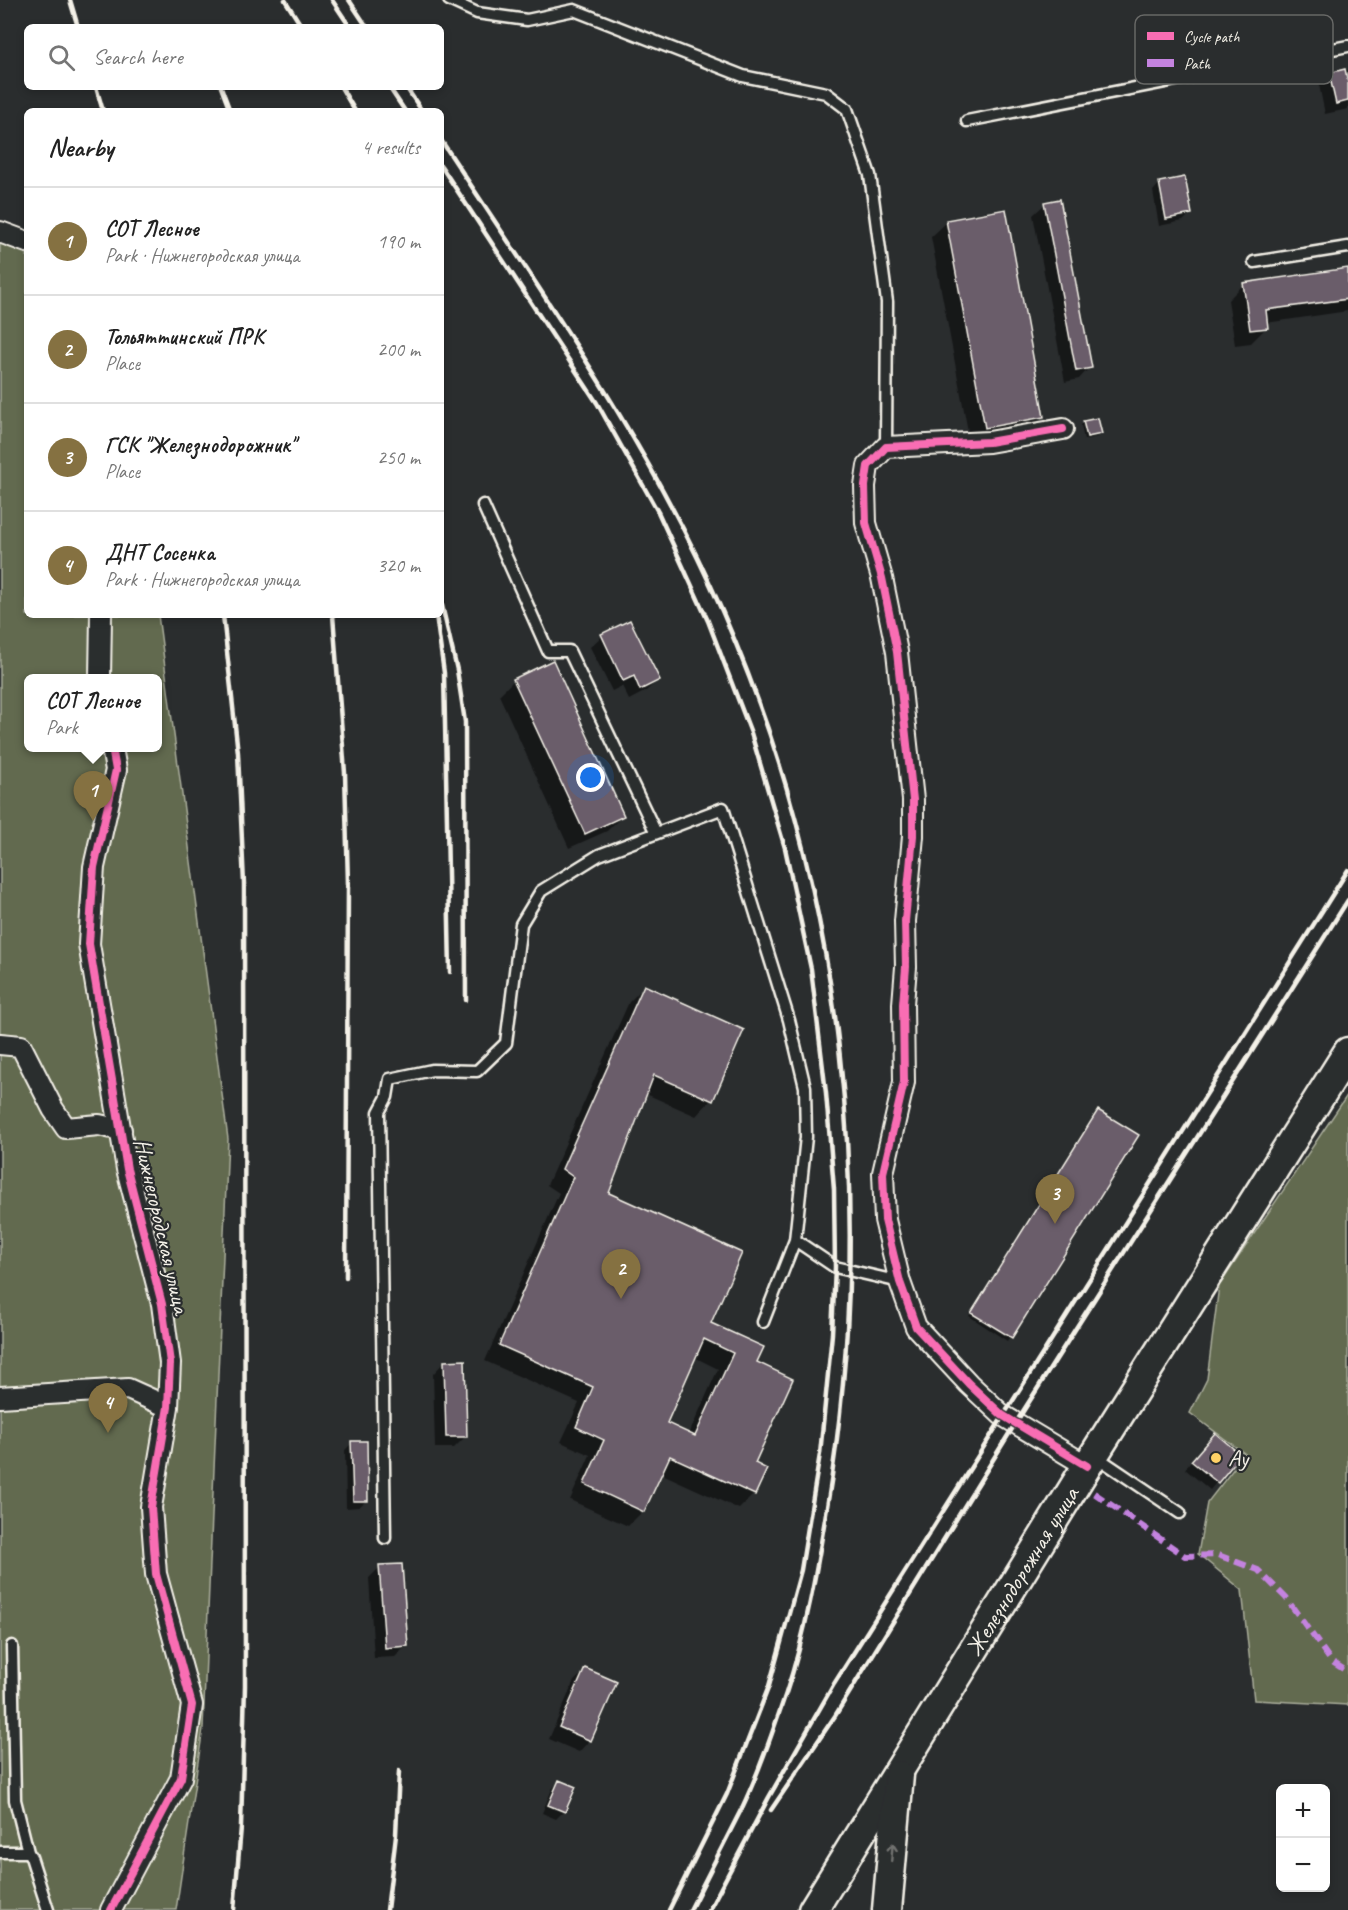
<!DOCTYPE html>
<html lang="en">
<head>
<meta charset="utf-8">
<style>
	:root { --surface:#fff; --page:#f6f6f6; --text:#222; --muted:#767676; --line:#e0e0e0; --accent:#857141 }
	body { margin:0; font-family:Caveat,sans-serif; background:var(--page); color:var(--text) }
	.controls { position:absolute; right:18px; bottom:18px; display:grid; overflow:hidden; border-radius:9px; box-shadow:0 3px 9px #0003 }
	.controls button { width:54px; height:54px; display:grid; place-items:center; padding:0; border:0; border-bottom:2px solid var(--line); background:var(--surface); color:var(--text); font:30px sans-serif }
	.you { position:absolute; left:591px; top:778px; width:21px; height:21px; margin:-15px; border:4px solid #fff; border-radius:50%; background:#1a73e8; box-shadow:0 0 0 9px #1a73e833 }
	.badge { display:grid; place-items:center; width:39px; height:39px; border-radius:50%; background:var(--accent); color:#fff; font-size:20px; font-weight:700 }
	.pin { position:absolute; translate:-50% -50px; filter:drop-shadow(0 2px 3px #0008) }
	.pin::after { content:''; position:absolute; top:32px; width:21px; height:18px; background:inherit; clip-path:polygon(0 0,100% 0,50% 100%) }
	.popup { position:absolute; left:24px; top:674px; width:138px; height:78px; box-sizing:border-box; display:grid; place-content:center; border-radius:9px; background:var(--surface); filter:drop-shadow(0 2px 4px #0005); font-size:20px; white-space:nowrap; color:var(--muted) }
	.popup b { font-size:22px; color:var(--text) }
	.popup::after { content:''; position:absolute; left:50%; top:100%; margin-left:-12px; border:12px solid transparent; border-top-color:var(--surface) }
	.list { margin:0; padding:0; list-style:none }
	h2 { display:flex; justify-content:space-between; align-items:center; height:78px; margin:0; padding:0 24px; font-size:26px }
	h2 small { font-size:20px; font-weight:400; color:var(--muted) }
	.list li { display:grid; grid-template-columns:39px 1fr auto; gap:18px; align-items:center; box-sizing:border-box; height:108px; padding:0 24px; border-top:2px solid var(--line) }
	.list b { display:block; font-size:22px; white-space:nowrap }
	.list p { margin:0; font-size:20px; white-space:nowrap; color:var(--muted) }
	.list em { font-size:20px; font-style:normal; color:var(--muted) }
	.icon { flex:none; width:33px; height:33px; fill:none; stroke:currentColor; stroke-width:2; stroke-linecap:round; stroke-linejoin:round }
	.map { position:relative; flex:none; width:1348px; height:1910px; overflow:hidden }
	.search { position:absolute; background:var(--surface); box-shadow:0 3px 9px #0003; left:24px; top:24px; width:420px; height:66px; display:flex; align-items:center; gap:15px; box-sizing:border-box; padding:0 21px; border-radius:9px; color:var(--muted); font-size:22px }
	.panel { position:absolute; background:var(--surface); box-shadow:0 3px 9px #0003; left:24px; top:108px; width:420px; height:510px; border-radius:9px }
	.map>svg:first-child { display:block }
	.green { fill:#626a50; stroke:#abae9c; stroke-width:1.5; fill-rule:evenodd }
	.shadow { fill:#0007; fill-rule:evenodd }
	.building { fill:#6b5d6a; stroke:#f4f1e8; stroke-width:1.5; fill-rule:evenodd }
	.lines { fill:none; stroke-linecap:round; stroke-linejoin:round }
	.lane-casing { stroke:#f4f1e8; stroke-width:15 }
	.street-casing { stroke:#f4f1e8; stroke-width:24 }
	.secondary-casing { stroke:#f4f1e8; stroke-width:33 }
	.lane { stroke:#2a2d2e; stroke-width:10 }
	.street { stroke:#2a2d2e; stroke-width:20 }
	.secondary { stroke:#2a2d2e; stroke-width:28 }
	.rail { stroke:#f4f1e8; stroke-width:4.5 }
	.quiet { stroke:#c483df; stroke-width:6; stroke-dasharray:12 6; stroke-linecap:butt }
	.cycleway-casing { stroke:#2a2d2e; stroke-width:11 }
	.cycleway { stroke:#f96db3; stroke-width:8 }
	.oneway { stroke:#71726f }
	.poi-dot { fill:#ffd166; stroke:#2a2d2e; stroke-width:2 }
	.labels { text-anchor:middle; stroke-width:4.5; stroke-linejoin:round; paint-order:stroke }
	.street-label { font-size:24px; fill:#f4f1e8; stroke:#2a2d2e }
	.poi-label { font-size:24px; fill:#f4f1e8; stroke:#2a2d2e; text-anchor:start }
	.key { fill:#2a2d2e; stroke:#676866; stroke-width:1.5 }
	.key-label { font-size:16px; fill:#f4f1e8 }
</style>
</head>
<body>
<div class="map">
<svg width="1348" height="1910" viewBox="0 0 1348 1910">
	<rect width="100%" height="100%" fill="#2a2d2e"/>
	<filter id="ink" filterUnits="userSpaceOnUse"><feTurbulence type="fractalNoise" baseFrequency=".0167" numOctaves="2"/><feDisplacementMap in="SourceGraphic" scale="12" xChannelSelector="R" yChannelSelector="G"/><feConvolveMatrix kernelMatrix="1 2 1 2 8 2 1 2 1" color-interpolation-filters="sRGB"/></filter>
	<g filter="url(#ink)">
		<path class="green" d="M 0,243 L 27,252 L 27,615 L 158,615 L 228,1139 L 203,1728 L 176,1910 L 0,1910 ZM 28,678 L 158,678 L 158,748 L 28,748 Z
			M 1348,1094 L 1348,1705 L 1254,1700 L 1242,1590 L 1198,1554 L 1207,1503 L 1245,1454 L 1190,1413 L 1207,1379 L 1219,1286 Z"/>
		<path class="shadow" d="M 1348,70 L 1348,109 L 1325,114 L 1319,85 L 1330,74 Z
			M 1160,183 L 1190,214 L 1183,221 L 1159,226 L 1153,191 Z
			M 1045,204 L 1090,367 L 1079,379 L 1065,382 L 1033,215 Z
			M 947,222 L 1043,416 L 1027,432 L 970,442 L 931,237 Z
			M 1348,270 L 1348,311 L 1266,323 L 1267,327 L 1251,343 L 1235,345 L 1228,300 L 1244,284 Z
			M 1084,422 L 1100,434 L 1097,437 L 1084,440 L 1081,425 Z
			M 630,622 L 658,680 L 646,691 L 629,700 L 622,686 L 612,691 L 590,647 L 602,636 Z
			M 514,680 L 622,816 L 607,831 L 569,848 L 499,695 Z
			M 644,987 L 742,1031 L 711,1100 L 696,1116 L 646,1094 L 607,1194 L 709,1324 L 755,1363 L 754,1494 L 739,1509 L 660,1473 L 643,1511 L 628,1526 L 570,1500 L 590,1455 L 561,1442 L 579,1403 L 485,1361 L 559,1193 L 547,1185 L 629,1002 ZM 694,1357 L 718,1369 L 689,1434 L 665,1424 Z
			M 1095,1115 L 1137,1136 L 1007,1341 L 969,1316 Z
			M 444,1362 L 466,1436 L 454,1448 L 435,1448 L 433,1374 Z
			M 1208,1442 L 1239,1455 L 1210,1490 L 1185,1469 Z
			M 352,1443 L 367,1500 L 359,1507 L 346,1508 L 345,1450 Z
			M 380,1567 L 407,1645 L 395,1657 L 374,1658 L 369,1578 Z
			M 586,1670 L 590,1740 L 579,1752 L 549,1739 L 574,1681 Z
			M 559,1781 L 574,1787 L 563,1812 L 556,1819 L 542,1813 L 552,1789 Z"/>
		<path class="building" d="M 1345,69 L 1348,83 L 1348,101 L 1336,104 L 1329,73 Z
			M 1185,177 L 1192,214 L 1166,219 L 1159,182 Z
			M 1060,199 L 1092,368 L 1076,371 L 1044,202 Z
			M 1006,209 L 1044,417 L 985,428 L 946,220 Z
			M 1348,268 L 1348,299 L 1266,310 L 1268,328 L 1250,330 L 1243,283 Z
			M 1098,418 L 1102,434 L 1087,437 L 1083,421 Z
			M 630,620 L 660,680 L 640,690 L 634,676 L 623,681 L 601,634 Z
			M 553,660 L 624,816 L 585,834 L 513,679 Z
			M 644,985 L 744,1030 L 713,1101 L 654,1075 L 609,1193 L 742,1253 L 711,1323 L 764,1347 L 757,1362 L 793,1379 L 755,1463 L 767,1469 L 755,1495 L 670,1456 L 644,1512 L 584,1484 L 604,1440 L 576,1427 L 593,1387 L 499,1345 L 573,1177 L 562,1169 ZM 704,1339 L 733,1353 L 695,1436 L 667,1423 Z
			M 1098,1110 L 1139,1135 L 1012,1338 L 971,1313 Z
			M 465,1360 L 467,1437 L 446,1437 L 444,1361 Z
			M 1215,1433 L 1241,1455 L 1218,1483 L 1191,1461 Z
			M 351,1441 L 367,1441 L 368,1501 L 353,1501 Z
			M 402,1564 L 408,1646 L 385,1648 L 379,1565 Z
			M 585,1668 L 617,1682 L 591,1741 L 559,1727 Z
			M 559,1780 L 576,1787 L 565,1812 L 548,1805 Z"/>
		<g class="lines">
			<g class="lane-casing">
				<path id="lane" d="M 449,0 L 477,13 L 527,20 L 574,10 L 743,76 L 826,93 L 847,109 L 870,175 L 887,302 L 886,447
					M 967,121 L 1348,46
					M 1254,262 L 1348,247
					M 483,505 L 548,651 L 569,651 L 656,833
					M 795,1240 L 835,1267 L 900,1282
					M 1094,1455 L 1180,1513
					M 385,1538 L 379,1112 L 387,1097 L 390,1079 L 432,1070 L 477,1071 L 506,1043 L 521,924 L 541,891 L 599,855 L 723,808 L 789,1020 L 805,1087 L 806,1137 L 795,1240 L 763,1322
					M 12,1646 L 15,1800 L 28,1852 L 31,1857 L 48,1910
					M 0,1852 L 28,1852"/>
			</g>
			<g class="street-casing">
				<path id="street" d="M 0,232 L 27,242
					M 1063,429 L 989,442 L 886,447 L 868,466 L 865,486 L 866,523 L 882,578 L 897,652 L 913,800 L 913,836 L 905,921 L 906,967 L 903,1004 L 904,1082 L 883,1173 L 885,1220 L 900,1282 L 916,1327 L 969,1384 L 1002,1415 L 1087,1466
					M 100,678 L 101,615
					M 0,1044 L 21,1046 L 53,1109 L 66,1128 L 99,1125 L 121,1130
					M 0,1397 L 128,1389 L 168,1407
					M 111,1910 L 181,1778 L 192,1705 L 156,1574 L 151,1507 L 168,1407 L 170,1363 L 162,1304 L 127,1169 L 89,944 L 94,867 L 116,770 L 112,748"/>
			</g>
			<g class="secondary-casing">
				<g id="secondary">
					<path id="s1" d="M 813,1910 L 1087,1466 L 1348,1052"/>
					<path d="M 887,1910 L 899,1775"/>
				</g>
			</g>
			<use href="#lane" class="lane"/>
			<use href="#street" class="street"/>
			<use href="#secondary" class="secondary"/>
			<path class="rail" d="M 70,0 L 78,27
				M 285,0 L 302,27
				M 332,0 L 350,27
				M 349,0 L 367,27
				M 96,87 L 103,111
				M 221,87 L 230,111
				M 341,87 L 355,111
				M 389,87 L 405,111
				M 406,87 L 422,111
				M 441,140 C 542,294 650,444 723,613 C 845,892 877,1208 827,1507 C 817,1568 806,1634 786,1693 C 773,1731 759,1772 742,1808 C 725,1842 707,1876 690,1910
				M 441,166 L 597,403 L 658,512 L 708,621 L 751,733 L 785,848 L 811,969 L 826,1093 L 834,1189 L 835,1267 L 832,1334 L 820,1454 L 801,1570 L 769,1686 L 727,1794 L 669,1910
				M 441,601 L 457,670 L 465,722 L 466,1000
				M 223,615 L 238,753 L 244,884 L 245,1686 L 241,1827 L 234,1910
				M 333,615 L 345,773 L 348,884 L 346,1277
				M 436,615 L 444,673 L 450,972
				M 771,1810 L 835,1716 L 1015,1424 L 1348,900
				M 387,1910 L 396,1835 L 399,1771
				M 709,1910 L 769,1797 L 834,1684 L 1348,870"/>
			<path class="quiet" d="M 1094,1493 L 1185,1556 L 1218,1555 L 1258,1570 L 1286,1598 L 1331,1661 L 1348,1672"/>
			<g class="cycleway-casing">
				<path id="cycleway" d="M 1063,429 L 989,442 L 886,447 L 868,466 L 865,486 L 866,523 L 882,578 L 897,652 L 913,800 L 913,836 L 905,921 L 906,967 L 903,1004 L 904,1082 L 883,1173 L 885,1220 L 900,1282 L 916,1327 L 969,1384 L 1002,1415 L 1087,1466
					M 111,1910 L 181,1778 L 192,1705 L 156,1574 L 151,1507 L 168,1407 L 170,1363 L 162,1304 L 127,1169 L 89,944 L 94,867 L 116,770 L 112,748"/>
			</g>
			<use href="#cycleway" class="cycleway"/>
		</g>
		<defs><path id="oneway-shaft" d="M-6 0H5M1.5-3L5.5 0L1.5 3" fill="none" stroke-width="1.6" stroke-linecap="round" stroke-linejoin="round" transform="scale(1.5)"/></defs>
		<use class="oneway" href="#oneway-shaft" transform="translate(892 1852) rotate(-85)"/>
	</g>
	<circle class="poi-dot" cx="1216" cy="1458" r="6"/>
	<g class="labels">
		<g class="street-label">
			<text transform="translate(162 1226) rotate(77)" y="8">Нижнегородская улица</text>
			<text dy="8" stroke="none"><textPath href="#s1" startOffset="398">Железнодорожная улица</textPath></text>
		</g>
		<g class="poi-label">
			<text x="1228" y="1466">Ау</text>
		</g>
	</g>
	<rect x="1135" y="15" width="198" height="69" rx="9" class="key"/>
	<rect x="1147" y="32" width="27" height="8" fill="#f96db3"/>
	<rect x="1147" y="59" width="27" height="8" fill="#c483df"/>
	<g class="key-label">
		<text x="1184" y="42">Cycle path</text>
		<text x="1184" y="69">Path</text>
	</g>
</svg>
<div class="controls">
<button>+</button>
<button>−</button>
</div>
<div class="you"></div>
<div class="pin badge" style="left:93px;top:821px">1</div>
<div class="popup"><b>СОТ Лесное</b>Park</div>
<div class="pin badge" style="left:621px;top:1299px">2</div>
<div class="pin badge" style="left:1055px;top:1224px">3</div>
<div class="pin badge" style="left:108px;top:1433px">4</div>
<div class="search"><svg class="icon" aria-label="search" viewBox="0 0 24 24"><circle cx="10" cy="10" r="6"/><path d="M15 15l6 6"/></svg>Search here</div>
<section class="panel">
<h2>Nearby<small>4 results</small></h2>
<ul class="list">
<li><span class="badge">1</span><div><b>СОТ Лесное</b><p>Park · Нижнегородская улица</p></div><em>190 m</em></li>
<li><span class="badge">2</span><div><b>Тольяттинский ПРК</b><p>Place</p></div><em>200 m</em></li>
<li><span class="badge">3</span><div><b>ГСК &quot;Железнодорожник&quot;</b><p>Place</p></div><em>250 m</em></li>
<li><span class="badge">4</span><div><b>ДНТ Сосенка</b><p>Park · Нижнегородская улица</p></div><em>320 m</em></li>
</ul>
</section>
</div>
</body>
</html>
